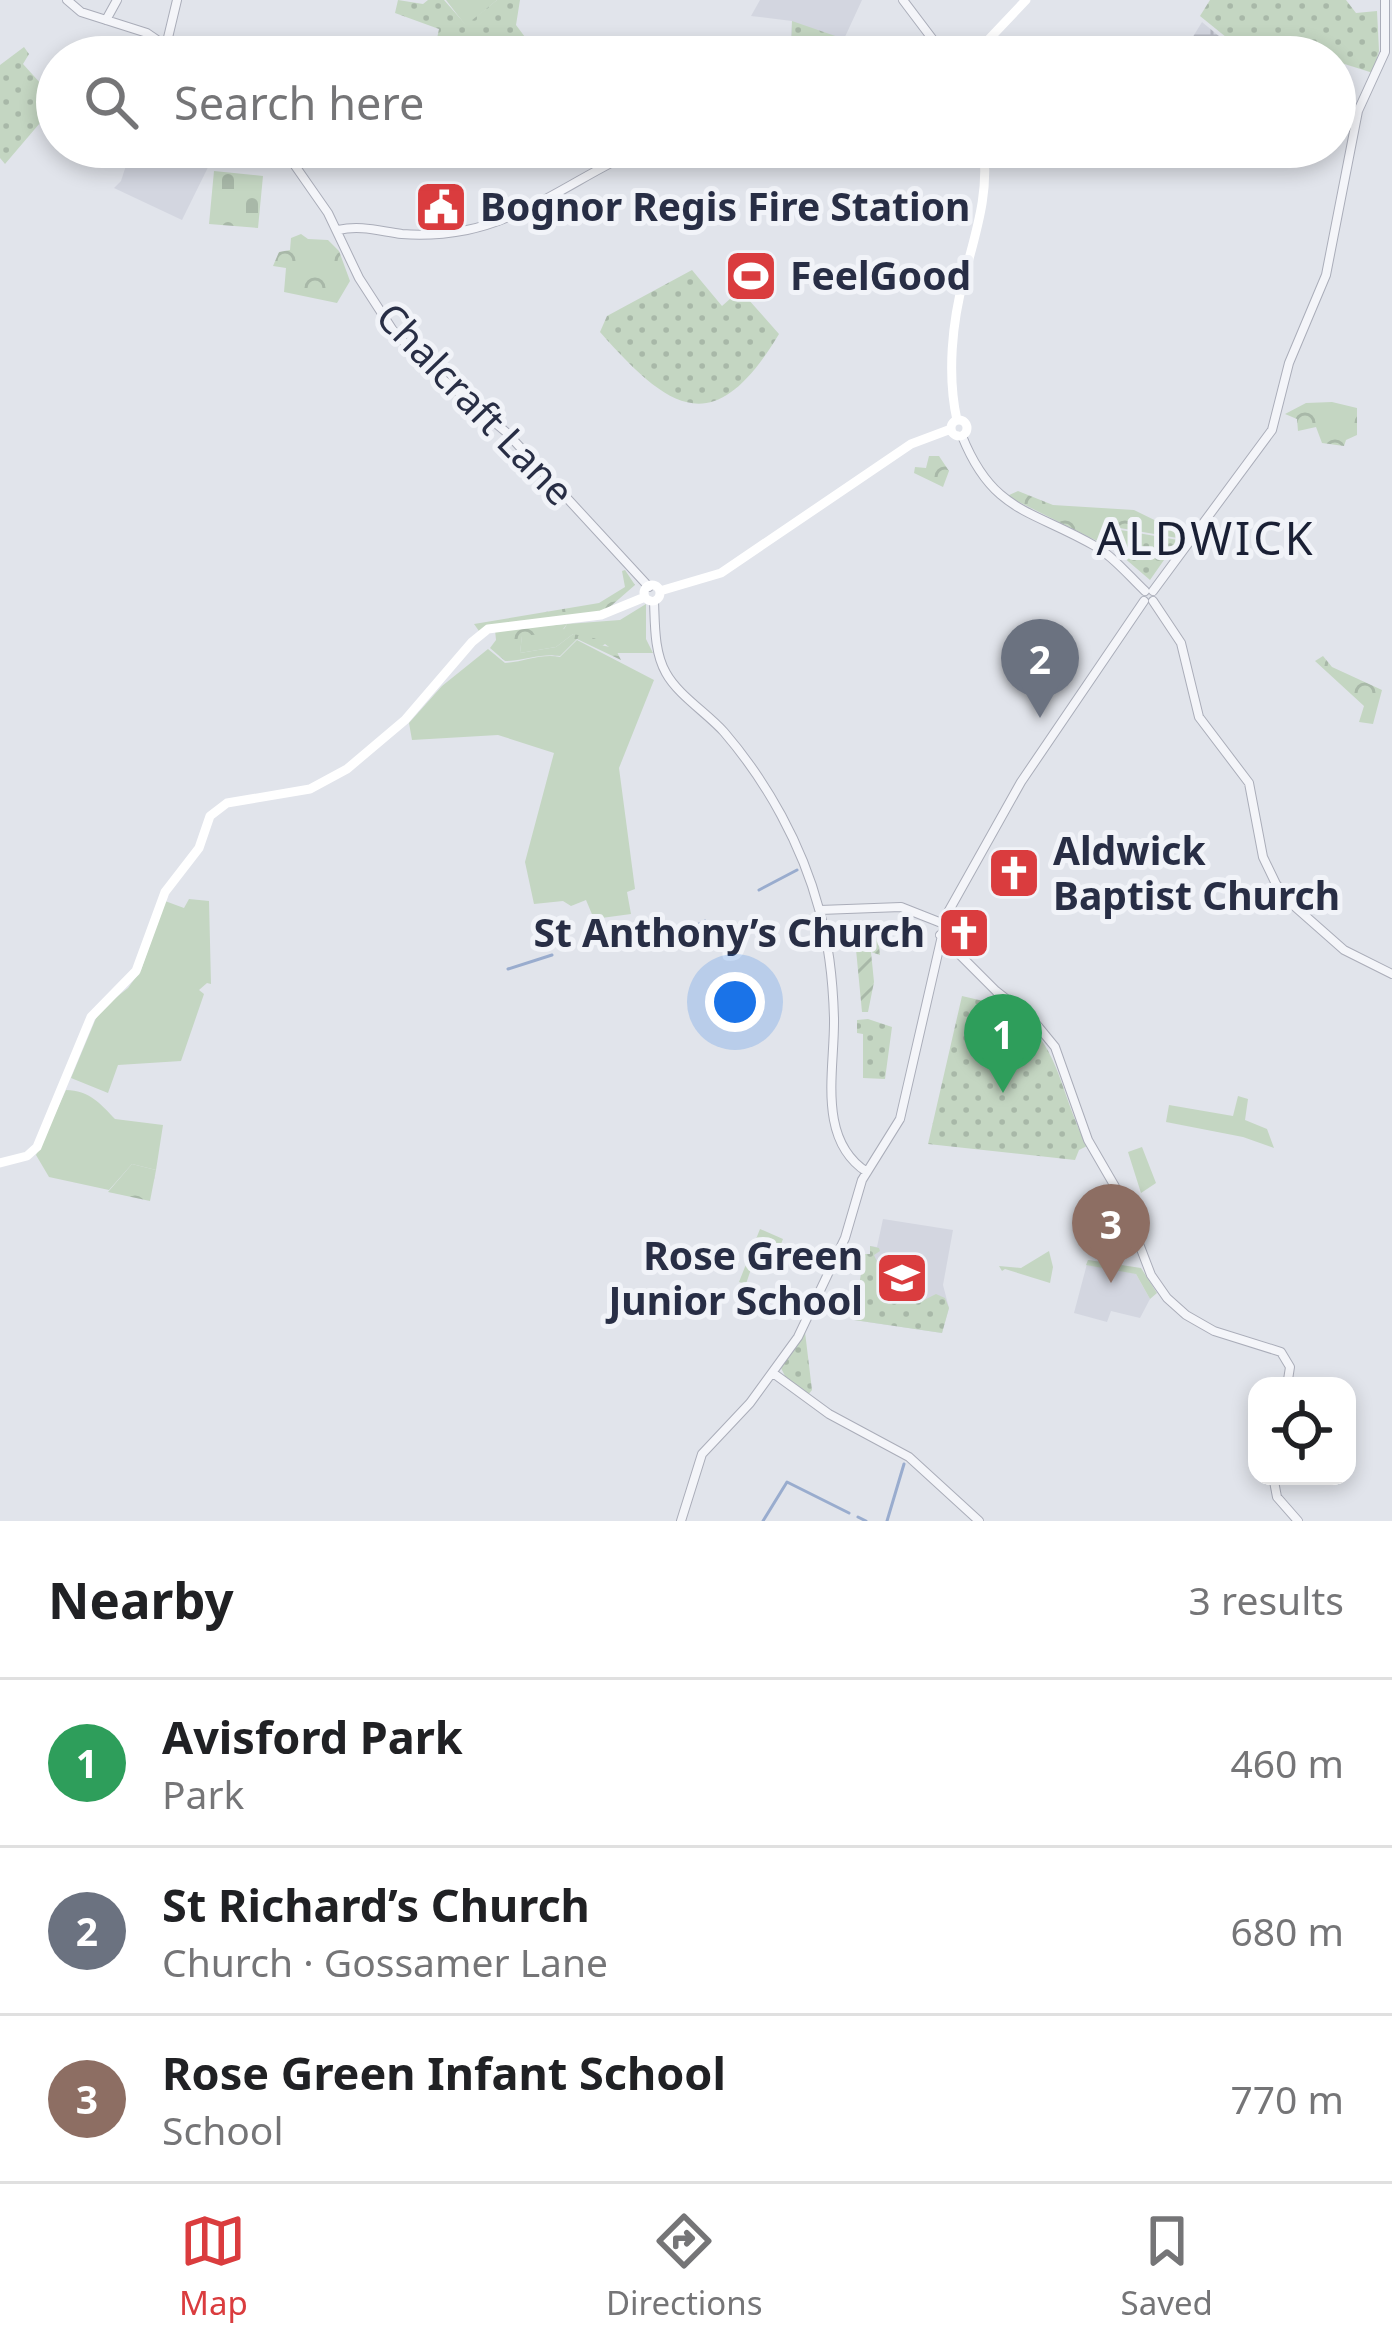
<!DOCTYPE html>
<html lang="en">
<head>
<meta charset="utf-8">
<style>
	:root { --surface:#fff; --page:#f6f6f6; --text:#202124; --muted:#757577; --line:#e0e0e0; --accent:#da3c3e }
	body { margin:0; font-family:"Noto Sans",sans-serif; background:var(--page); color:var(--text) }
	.controls { position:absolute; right:36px; bottom:36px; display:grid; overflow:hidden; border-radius:24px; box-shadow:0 6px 18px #0003 }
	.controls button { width:108px; height:108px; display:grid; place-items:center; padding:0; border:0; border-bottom:3px solid var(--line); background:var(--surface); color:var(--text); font:60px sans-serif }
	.you { position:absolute; left:735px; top:1002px; width:42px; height:42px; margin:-30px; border:9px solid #fff; border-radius:50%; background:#1a73e8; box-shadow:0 0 0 18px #1a73e833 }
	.badge { display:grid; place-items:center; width:78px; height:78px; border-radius:50%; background:var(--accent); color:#fff; font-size:39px; font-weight:700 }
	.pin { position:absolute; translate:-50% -99px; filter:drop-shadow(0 3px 6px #0008) }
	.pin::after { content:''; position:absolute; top:63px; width:42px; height:36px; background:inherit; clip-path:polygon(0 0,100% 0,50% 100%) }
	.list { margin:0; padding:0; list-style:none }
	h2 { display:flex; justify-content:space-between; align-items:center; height:156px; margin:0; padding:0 48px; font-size:51px }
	h2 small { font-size:39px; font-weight:400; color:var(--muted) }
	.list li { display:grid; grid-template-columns:78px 1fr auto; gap:36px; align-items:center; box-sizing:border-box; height:168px; padding:0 48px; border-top:3px solid var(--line) }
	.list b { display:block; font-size:45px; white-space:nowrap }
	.list p { margin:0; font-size:39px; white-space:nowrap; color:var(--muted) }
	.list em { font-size:39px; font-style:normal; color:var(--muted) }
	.icon { flex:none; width:66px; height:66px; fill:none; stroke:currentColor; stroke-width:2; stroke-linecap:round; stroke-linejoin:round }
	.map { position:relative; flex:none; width:1392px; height:1521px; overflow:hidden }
	.search { position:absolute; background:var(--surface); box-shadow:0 6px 18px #0003; left:36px; right:36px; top:36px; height:132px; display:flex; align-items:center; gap:30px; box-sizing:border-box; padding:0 42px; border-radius:66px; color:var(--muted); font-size:45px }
	.sheet { height:660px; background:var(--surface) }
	nav { display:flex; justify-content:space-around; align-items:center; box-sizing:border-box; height:168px; border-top:3px solid var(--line); background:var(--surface); font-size:33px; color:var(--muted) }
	nav a { display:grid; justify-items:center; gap:6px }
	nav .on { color:var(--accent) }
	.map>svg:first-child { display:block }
	.built { fill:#d3d6e0 }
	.industrial { fill:url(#industrial-grid) }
	.grass { fill:#c4d6c2 }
	.forest { fill:url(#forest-crowns) }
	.cemetery { fill:url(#cemetery-stones) }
	.park { fill:url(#park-dots) }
	.garden { fill:url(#garden-furrows) }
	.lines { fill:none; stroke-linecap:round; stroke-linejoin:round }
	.stream { stroke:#99acce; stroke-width:3 }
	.tertiary-casing { stroke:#aaadb9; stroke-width:10 }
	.tertiary { stroke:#f4f5f9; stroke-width:8 }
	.secondary { stroke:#fff; stroke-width:9 }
	.labels { text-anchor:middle; stroke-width:10; stroke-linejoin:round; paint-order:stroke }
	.poi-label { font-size:39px; font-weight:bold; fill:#282e45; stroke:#f1f3f8; text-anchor:start }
	.street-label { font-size:39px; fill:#282e45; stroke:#f1f3f8 }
	.quarter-label { font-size:45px; letter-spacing:3px; fill:#1a2035; stroke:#f1f3f8 }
</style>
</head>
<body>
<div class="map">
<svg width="1392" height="1521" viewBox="0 0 1392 1521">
	<defs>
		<pattern id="industrial-grid" width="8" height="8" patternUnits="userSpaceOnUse" patternTransform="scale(3)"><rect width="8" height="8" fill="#d3d6e0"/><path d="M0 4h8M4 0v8" fill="none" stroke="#b5b8c2"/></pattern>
		<pattern id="forest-crowns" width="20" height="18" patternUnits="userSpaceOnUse" patternTransform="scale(3)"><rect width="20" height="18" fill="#c4d6c2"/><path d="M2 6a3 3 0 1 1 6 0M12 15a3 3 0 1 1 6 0" fill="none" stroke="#a8b8a8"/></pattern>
		<pattern id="cemetery-stones" width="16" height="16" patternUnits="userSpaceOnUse" patternTransform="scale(3)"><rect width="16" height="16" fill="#c4d6c2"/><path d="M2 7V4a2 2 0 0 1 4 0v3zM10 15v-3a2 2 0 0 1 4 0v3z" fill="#a8b8a8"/></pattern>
		<pattern id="park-dots" width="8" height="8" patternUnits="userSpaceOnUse" patternTransform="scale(3)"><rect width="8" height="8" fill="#c4d6c2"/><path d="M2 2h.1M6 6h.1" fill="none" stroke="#a8b8a8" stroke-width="1.8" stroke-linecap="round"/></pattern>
		<pattern id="garden-furrows" width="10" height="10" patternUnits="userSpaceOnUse" patternTransform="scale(3)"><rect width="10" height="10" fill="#c4d6c2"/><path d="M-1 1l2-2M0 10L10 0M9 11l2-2" fill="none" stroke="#a8b8a8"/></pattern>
	</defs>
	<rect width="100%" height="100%" fill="#e1e4eb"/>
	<path class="built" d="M 760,0 L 862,0 L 844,39 L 843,57 L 790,57 L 792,21 L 751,16 Z
		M 132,147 L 218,147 L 182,220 L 114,188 L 121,181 Z
		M 883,1219 L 953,1230 L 943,1285 L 949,1308 L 942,1333 L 854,1320 L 864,1254 L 870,1254 L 870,1246 L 877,1247 Z
		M 1088,1260 L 1132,1267 L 1150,1299 L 1140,1318 L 1111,1311 L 1107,1322 L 1074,1313 Z"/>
	<path class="industrial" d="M 1202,22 L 1231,46 L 1223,57 L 1188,57 L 1183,53 Z"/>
	<path class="grass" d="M 446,0 L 497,0 L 466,26 Z
		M 646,604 L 646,639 L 653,653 L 617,653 L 605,644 L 602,646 L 573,634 L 556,647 L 520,653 L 522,635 L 564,629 L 567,624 L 620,620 Z
		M 577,640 L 654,680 L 619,768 L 635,889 L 627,892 L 631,914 L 594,919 L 586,900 L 571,906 L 563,901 L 534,904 L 525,862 L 554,753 L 498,735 L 412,740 L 409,723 L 442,686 L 488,649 L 505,663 C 523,662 542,653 560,657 Z
		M 189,899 L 209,901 L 211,984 L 207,983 L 199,990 L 204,994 L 181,1061 L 118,1065 L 108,1093 L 71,1078 L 99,1011 L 128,988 L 141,970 L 165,901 L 184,908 Z
		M 66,1090 C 89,1090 101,1104 115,1119 L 163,1125 L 156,1170 L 132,1164 L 109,1190 L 49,1177 L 36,1155 Z
		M 1238,1096 L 1248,1099 L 1245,1120 L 1267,1129 L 1274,1148 L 1243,1137 L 1166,1122 L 1169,1105 L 1233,1116 Z
		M 1142,1147 L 1156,1183 L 1141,1193 L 1128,1152 Z
		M 760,1229 L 783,1239 L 779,1249 L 760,1242 L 746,1284 L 739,1282 Z
		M 1049,1251 L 1053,1267 L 1050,1283 L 1005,1269 L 1002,1271 L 999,1266 L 1021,1268 Z"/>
	<path class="forest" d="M 301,234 L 308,239 L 328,240 L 339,251 L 350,281 L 337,303 L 284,292 L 286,268 L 273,266 L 279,252 L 290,250 L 291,238 Z
		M 1332,402 L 1357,408 L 1357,435 L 1346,440 L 1344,446 L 1322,443 L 1316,427 L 1298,431 L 1297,419 L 1285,414 L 1306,403 Z
		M 929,456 L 939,456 L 949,471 L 943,487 L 914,473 L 915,467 L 926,468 Z
		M 1018,491 L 1053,505 L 1134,510 L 1185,535 L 1183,539 L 1114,527 L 1105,545 L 1007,496 Z
		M 625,570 L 635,585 L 604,612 L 492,625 L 479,631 L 474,624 L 599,603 L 625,587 L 622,571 Z
		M 567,624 L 561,632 L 522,636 L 520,653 L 556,647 L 573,634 L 598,639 L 600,645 L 615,648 L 621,660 L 577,639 L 560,656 C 542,653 524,661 505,661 L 490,648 L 496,640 L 495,630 Z
		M 1323,656 L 1332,667 L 1382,690 L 1373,724 L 1359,722 L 1364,706 L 1315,661 Z
		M 132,1164 L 156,1170 L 150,1201 L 108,1192 Z
		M 1088,1260 L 1141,1268 L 1157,1293 L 1150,1299 L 1136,1274 L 1086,1265 Z"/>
	<path class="cemetery" d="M 214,171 L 263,176 L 258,228 L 209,224 Z"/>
	<path class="park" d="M 398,0 L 423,4 L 428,0 L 444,0 L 466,25 L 497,0 L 520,0 L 516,25 L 525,37 L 556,43 L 563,39 L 570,57 L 433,57 L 439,29 L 395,13 Z
		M 1210,0 L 1346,0 L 1356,13 L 1377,11 L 1379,51 L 1373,73 L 1335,61 L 1335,57 L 1229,57 L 1237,46 L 1200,16 Z
		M 792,21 L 844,39 L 843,57 L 791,57 Z
		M 24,47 L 29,54 L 23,64 L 52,96 L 57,95 L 57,103 L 5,164 L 0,158 L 0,65 Z
		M 458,147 L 592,147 L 590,164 Z
		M 692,270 L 722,306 L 740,290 L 779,334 C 714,442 670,411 600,332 L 607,316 Z
		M 1115,529 L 1178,540 L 1150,580 L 1108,544 Z
		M 962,996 L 992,1003 L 996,997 C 1064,1043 1054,1081 1087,1146 L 1079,1150 L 1075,1160 L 928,1144 Z
		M 868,1019 L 892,1027 L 885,1079 L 863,1078 L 863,1034 L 857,1033 L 857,1020 Z
		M 870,1246 L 879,1248 L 880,1251 L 874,1255 L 879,1266 L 883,1265 L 879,1283 L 889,1283 L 892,1289 L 906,1291 L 906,1296 L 924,1300 L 936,1294 L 945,1298 L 949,1308 L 942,1333 L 854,1320 L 864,1254 L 870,1254 Z
		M 805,1332 L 812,1390 L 808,1395 L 787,1380 L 781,1368 Z"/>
	<path class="garden" d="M 878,937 L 880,955 L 871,952 L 874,982 L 868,1012 L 862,1012 L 855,939 Z"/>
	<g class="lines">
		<path class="stream" d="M 759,890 L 797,870
			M 618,942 C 647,945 679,935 705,921
			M 508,969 L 552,955
			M 858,1517 L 866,1521
			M 763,1521 L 787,1482 L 849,1513
			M 887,1521 L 904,1464"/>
		<g class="tertiary-casing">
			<path id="tertiary" d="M 67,0 L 81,12 L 147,33 L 182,57
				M 903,0 L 946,57
				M 106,20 L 117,0
				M 166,46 L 177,0
				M 282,147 L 328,213 L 359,278 L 392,329 L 421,361 L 506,432 L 649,587
				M 338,230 C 361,225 379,231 402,234 C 424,236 446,234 467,230 C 531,217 584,172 644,147
				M 962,436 C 993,513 1031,509 1095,546 C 1114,557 1129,576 1145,591
				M 1153,591 L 1272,430 L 1289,363 L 1326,275 L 1358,111 L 1385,52 L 1385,0
				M 654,601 C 655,624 654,652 666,673 C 678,695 707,713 724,732 C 767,782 802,845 819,909 C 829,944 833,982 834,1018 C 835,1069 816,1139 867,1172
				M 1153,601 L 1181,643 L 1199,717 L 1249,783 L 1263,857 L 1276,884 L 1293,905 L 1344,950 L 1392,974
				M 820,910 L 901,907 L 944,924
				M 940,935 L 996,991 L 1032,1019 L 1055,1047 L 1088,1140 L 1121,1197 L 1151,1275 L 1167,1298 L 1186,1315 L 1214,1331 L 1281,1352 L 1290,1367 L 1287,1386
				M 773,1373 L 829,1414 L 909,1457 L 979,1521
				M 1273,1476 L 1277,1497 L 1298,1521
				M 681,1521 L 702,1454 L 750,1403 L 798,1337 L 845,1238 L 862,1180 L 900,1119 L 947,914 L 1021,782 L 1144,601"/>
		</g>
		<use href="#tertiary" class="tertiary"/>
		<path class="secondary" d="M 972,57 L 1026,0
			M951 428a8 8 0 1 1 16 0a8 8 0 1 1-16 0Z
			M 957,420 C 947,375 952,322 964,278 C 975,234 990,193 983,147
			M644 593a8 8 0 1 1 16 0a8 8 0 1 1-16 0Z
			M 660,591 L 721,573 L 911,444 L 951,429
			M 0,1163 L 27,1156 L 37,1147 L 91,1017 L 136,971 L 165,892 L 199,848 L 210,816 L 227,803 L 310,789 L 347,769 L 405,720 L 472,642 L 488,629 L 601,615 L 645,597"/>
	</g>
	<defs>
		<g id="civic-square" transform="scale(2.7)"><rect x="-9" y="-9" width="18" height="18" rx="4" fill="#da3c3e" stroke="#f1f3f8"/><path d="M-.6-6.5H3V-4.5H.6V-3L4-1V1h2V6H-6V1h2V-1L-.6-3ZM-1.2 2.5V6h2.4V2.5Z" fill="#fff"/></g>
		<g id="stadium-square" transform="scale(2.7)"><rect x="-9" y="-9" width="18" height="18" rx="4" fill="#da3c3e" stroke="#f1f3f8"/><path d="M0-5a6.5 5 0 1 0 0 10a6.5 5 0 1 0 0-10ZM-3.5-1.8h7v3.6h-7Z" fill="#fff"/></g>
		<g id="church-square" transform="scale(2.7)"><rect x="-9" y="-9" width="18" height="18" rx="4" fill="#da3c3e" stroke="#f1f3f8"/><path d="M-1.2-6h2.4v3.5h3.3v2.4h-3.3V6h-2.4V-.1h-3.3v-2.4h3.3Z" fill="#fff"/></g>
		<g id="school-square" transform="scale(2.7)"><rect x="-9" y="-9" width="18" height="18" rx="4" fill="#da3c3e" stroke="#f1f3f8"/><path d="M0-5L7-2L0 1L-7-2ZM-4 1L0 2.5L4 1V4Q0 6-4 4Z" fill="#fff"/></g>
	</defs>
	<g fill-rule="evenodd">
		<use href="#civic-square" x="441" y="207"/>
		<use href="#stadium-square" x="751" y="276"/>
		<use href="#church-square" x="1014" y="873"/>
		<use href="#church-square" x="964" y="933"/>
		<use href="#school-square" x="902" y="1278"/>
	</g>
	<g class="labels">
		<g class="poi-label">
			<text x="480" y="221">Bognor Regis Fire Station</text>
			<text x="790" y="290">FeelGood</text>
			<text x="1053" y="865">Aldwick<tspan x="1053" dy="45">Baptist Church</tspan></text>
			<text x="925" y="947" text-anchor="end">St Anthony’s Church</text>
			<text x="863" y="1270" text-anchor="end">Rose Green<tspan x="863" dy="45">Junior School</tspan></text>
		</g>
		<g class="street-label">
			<text transform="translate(475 404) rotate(46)" y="14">Chalcraft Lane</text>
		</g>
		<g class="quarter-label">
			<text x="1206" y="555">ALDWICK</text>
		</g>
	</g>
</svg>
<div class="controls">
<button><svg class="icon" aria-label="locate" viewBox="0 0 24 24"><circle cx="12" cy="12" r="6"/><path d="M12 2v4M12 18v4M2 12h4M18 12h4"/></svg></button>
</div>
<div class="you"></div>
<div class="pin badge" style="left:1003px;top:1093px;background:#2e9e5b">1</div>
<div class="pin badge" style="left:1040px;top:718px;background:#6b7280">2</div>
<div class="pin badge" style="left:1111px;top:1283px;background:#8d6e63">3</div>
<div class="search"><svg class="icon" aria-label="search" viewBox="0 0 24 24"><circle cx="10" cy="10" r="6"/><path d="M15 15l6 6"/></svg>Search here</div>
</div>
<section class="sheet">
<h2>Nearby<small>3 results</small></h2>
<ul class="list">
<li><span class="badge" style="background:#2e9e5b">1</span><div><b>Avisford Park</b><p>Park</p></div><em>460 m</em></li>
<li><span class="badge" style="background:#6b7280">2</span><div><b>St Richard’s Church</b><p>Church · Gossamer Lane</p></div><em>680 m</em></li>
<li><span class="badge" style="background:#8d6e63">3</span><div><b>Rose Green Infant School</b><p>School</p></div><em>770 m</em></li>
</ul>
</section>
<nav>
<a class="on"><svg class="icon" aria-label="map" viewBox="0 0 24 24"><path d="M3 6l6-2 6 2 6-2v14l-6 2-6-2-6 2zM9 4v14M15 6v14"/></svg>Map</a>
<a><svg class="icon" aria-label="directions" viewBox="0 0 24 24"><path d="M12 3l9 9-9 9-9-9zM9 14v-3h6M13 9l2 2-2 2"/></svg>Directions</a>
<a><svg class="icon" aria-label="saved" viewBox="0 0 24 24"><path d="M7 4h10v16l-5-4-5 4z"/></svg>Saved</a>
</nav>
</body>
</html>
